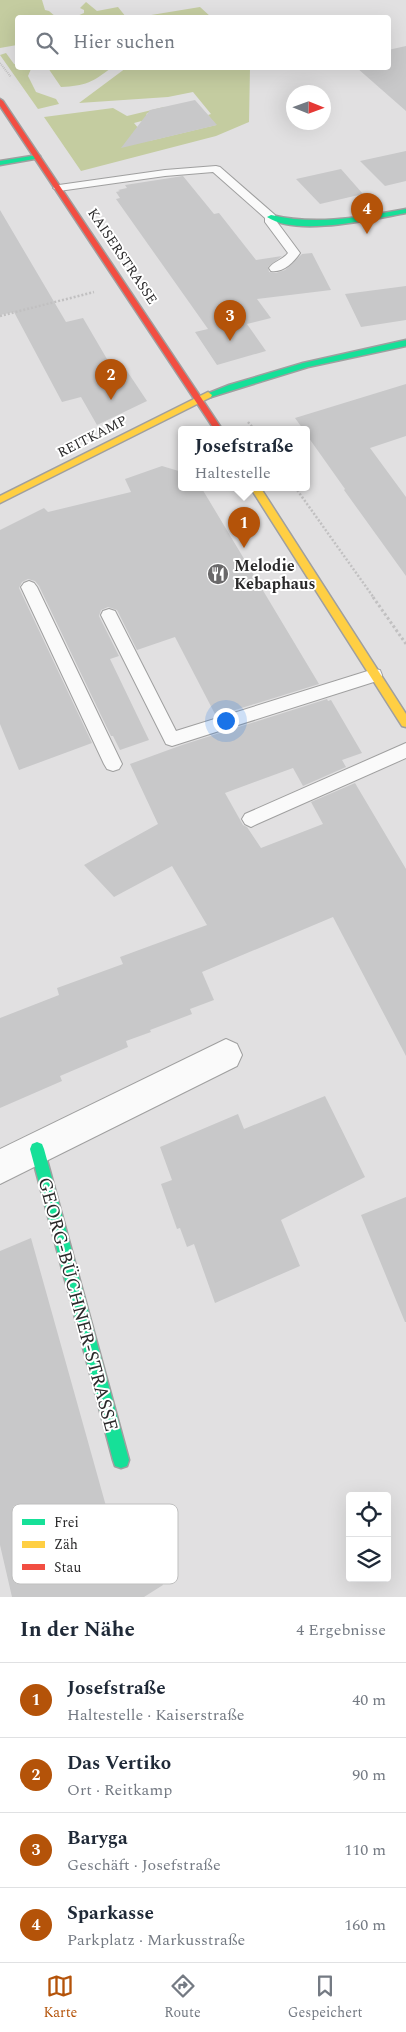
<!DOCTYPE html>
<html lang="de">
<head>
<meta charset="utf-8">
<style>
	:root { --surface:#fff; --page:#f2f2f3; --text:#1f2937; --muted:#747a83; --line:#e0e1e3; --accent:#b45309 }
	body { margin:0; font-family:Spectral,serif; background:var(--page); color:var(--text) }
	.controls { position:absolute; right:15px; bottom:15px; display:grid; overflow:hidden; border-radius:5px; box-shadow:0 5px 20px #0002 }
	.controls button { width:45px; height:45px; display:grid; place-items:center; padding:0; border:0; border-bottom:1px solid var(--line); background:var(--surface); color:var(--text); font:25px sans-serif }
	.compass { position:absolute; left:286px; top:85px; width:45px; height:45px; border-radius:50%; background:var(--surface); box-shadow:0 5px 20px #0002; rotate:91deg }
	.you { position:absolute; left:225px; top:720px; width:18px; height:18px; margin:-12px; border:4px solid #fff; border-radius:50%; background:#1a73e8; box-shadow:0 0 0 8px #1a73e833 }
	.badge { display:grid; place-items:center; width:32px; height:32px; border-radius:50%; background:var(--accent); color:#fff; font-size:16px; font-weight:700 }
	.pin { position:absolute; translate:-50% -41px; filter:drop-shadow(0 1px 2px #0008) }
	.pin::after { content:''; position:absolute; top:26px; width:18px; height:15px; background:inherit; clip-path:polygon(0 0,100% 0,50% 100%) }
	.popup { position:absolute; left:178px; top:426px; width:132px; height:65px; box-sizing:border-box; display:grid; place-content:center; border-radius:5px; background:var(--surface); filter:drop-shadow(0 1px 4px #0005); font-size:16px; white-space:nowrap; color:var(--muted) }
	.popup b { font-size:19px; color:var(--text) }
	.popup::after { content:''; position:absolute; left:50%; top:100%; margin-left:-10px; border:10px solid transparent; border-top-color:var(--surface) }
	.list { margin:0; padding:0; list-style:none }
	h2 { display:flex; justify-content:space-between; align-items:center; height:65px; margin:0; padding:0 20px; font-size:21px }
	h2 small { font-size:16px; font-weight:400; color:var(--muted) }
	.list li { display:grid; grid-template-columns:32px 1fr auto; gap:15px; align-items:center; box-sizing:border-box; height:75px; padding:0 20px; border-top:1px solid var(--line) }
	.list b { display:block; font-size:19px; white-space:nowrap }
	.list p { margin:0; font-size:16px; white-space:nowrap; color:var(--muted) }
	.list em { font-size:16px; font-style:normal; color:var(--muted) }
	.icon { flex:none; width:28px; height:28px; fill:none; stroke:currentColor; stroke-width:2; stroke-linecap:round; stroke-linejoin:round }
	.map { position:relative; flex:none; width:406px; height:1597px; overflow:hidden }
	.search { position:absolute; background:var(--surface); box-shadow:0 5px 20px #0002; left:15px; right:15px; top:15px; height:55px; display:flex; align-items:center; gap:12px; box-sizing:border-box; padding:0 18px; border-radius:5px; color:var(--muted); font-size:19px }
	.sheet { height:365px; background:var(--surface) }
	nav { display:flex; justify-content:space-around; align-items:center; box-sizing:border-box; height:70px; border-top:1px solid var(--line); background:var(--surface); font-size:14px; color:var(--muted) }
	nav a { display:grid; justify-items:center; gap:2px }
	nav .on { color:var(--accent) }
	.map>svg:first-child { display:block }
	.green { fill:#c4cca0 }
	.building { fill:#c8c8c9 }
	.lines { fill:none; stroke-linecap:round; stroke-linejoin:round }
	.lane-casing { stroke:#9f9f9f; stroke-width:2 }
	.street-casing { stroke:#9f9f9f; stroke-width:2 }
	.fast-casing { stroke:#9f9f9f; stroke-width:3 }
	.slow-casing { stroke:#9f9f9f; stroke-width:3 }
	.jam-casing { stroke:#9f9f9f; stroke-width:3 }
	.path-far2 { stroke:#c1c0c1; stroke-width:2; stroke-dasharray:1 1; stroke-linecap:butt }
	.path-far1 { stroke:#c1c0c1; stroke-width:2.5; stroke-dasharray:2 2; stroke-linecap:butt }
	.path { stroke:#c1c0c1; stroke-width:3; stroke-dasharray:2.5 2.5; stroke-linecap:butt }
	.lane { fill:#fafafa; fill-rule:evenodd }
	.street { fill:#fafafa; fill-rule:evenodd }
	.fast { fill:#16e098; fill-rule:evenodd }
	.slow { fill:#ffcf43; fill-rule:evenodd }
	.jam { fill:#f24e42; fill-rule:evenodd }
	.labels { text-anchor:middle; stroke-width:4; stroke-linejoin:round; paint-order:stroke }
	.far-street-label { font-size:14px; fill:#2a292a; stroke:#fff }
	.poi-label { font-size:16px; font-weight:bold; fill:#2a292a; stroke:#fff; text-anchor:start }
	.near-street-label { font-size:19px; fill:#2a292a; stroke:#fff }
	.key { fill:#fff; stroke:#bfbfbf; stroke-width:1 }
	.key-label { font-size:14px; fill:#2a292a }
</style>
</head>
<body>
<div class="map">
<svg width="406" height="1597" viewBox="0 0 406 1597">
	<rect width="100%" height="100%" fill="#e1e0e1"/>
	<path class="green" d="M 0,0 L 42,0 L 45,10 L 49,11 L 56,17 L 18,18 L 17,45 L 0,48 Z
		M 86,2 L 97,11 L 118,7 L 126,17 L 75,17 L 84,13 L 84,10 L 80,8 Z
		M 200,7 L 211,17 L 139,17 Z
		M 6,53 L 14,64 L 17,65 L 18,68 L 31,69 L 28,76 L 36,92 L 56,99 L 59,104 L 38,109 L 0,55 Z
		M 48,68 L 85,68 L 87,69 L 111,68 C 93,82 85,86 61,87 Z
		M 126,68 L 250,68 L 249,122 L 216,136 L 81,171 L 44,117 L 113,108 L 127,116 L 164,107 L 166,111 L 147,113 L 146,116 L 149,119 L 134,123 L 149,141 L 216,125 L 208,115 L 211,114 L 193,92 L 168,97 L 79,103 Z"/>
	<path class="building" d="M 406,46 L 406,111 L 357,68 L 388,68 L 388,50 Z
		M 195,100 L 217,125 L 121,148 L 150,110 Z
		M 406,151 L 406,181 L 385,186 L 360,161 Z
		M 341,169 L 363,194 L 320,204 L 296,179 Z
		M 183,176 L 214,214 L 219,213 L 256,260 L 282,256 L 268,267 L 269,272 L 276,273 L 285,270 L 302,254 L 312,253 L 331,290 L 257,299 L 271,318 L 247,324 L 266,351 L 217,365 L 195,332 L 208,329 L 116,199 L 120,198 L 116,192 L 120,191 L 118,190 L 127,188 L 125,185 Z
		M 0,210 L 66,322 L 83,318 L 114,371 L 125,368 L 147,401 L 97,425 L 81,397 L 62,402 L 14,312 L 0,315 Z
		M 406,286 L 406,320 L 361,327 L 345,294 Z
		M 406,384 L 406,436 L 370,448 L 406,497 L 406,576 L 344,490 L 345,489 L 306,434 L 306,429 L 303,429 L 295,418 Z
		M 162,466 L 182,472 L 182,487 L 201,487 L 319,684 L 216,716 L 175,637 L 137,650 L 117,610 L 108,607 L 101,610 L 99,616 L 119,656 L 110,659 L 149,740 L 120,750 L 113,736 L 111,736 L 39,586 L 35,581 L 28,579 L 22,582 L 19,588 L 92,743 L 19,770 L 0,724 L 0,530 L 44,508 L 48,512 L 131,492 L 125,479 Z
		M 327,699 L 328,701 L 331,700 L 362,753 L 342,760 L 346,767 L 303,786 L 293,768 L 225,793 L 243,825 L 247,827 L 261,848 L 323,824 L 311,802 L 355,783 L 406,869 L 406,1056 L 333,917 L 202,972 L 214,1000 L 190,1009 L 192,1014 L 150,1030 L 151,1032 L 126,1041 L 128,1047 L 60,1076 L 62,1081 L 0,1108 L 0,1018 L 59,995 L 57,988 L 123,964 L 120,957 L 207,925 L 172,866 L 114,897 L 84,865 L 158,824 L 130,764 L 182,745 Z
		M 325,1096 L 365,1177 L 281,1220 L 300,1266 L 215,1303 L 194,1244 L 187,1247 L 180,1228 L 177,1229 L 161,1184 L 172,1180 L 160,1147 L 238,1114 L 244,1129 Z
		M 406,1197 L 406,1322 L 405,1322 L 361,1215 Z
		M 31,1238 L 118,1549 L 144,1533 L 163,1585 L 144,1597 L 12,1597 L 0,1545 L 0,1251 Z"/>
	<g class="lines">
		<g class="lane-casing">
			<path id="lane" d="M 216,166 L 220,167 L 275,215 L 277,222 L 300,253 C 294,262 283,273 271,271 L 269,268 C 274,261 283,260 288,253 L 265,222 L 265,218 L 213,172 L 165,176 L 59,191 L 53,188 L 59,185 L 165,170 Z
				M 29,581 L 34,583 L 37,587 L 122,764 L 119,769 L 113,771 L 107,769 L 104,764 L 21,587 L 24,583 Z
				M 109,609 L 115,611 L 176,731 L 374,669 L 380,670 L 382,675 L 380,680 L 172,746 L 166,744 L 101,615 L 103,611 Z
				M 406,743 L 406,758 L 257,824 L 251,827 L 245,824 L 242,819 L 245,814 Z"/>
		</g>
		<g class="street-casing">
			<path id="street" d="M 226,1039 L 237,1044 L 242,1055 L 237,1066 L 0,1184 L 0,1149 Z"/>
		</g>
		<g class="fast-casing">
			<path id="fast" d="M 38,155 L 40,156 L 40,158 L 0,165 L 0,161 Z
				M 406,209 L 406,213 C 372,219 297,237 267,217 L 271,215 C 317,226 360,217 406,209 Z
				M 406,340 L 406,346 L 308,367 L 208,398 L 204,395 L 229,385 L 303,363 Z
				M 37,1142 L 42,1144 L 44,1149 L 129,1460 L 127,1466 L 121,1468 L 115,1466 L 113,1460 L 30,1149 L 32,1144 Z"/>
		</g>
		<g class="slow-casing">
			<path id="slow" d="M 208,392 L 212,395 L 211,397 L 0,503 L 0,496 Z
				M 250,487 L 260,487 L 406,714 L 406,727 L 402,726 Z"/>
		</g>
		<g class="jam-casing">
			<path id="jam" d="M 0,99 L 3,101 L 222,429 L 214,429 L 0,106 Z"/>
		</g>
		<path class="path-far2" d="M 0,63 L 11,77"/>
		<path class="path-far1" d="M 0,316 L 94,292
			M 248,422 L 254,429
			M 295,487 L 374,598"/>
		<path class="path" d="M 373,597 L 406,644"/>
		<use href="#lane" class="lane"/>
		<use href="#street" class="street"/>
		<use href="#fast" class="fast"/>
		<use href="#slow" class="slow"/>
		<use href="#jam" class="jam"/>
	</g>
	<defs>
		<g id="restaurant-disc" transform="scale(1.125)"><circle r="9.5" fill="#6a696a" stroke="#fff"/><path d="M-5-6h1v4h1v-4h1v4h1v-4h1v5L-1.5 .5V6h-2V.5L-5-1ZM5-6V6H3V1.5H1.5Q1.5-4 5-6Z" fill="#fff"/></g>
	</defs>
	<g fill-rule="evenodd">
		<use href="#restaurant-disc" x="218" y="574"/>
	</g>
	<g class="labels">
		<g class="far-street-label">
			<text transform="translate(123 256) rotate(56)" y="5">KAISERSTRASSE</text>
			<text transform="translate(92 436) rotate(-27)" y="5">REITKAMP</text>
		</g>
		<g class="poi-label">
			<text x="234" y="571">Melodie<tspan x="234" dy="18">Kebaphaus</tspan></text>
		</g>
		<g class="near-street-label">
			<text transform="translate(79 1304) rotate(75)" y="7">GEORG-BÜCHNER-STRASSE</text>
		</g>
	</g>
	<rect x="12" y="1504" width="166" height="80" rx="8" class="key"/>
	<rect x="22" y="1519" width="23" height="6" fill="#16e098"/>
	<rect x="22" y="1541" width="23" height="7" fill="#ffcf43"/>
	<rect x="22" y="1564" width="23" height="6" fill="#f24e42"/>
	<g class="key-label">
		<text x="54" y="1527">Frei</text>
		<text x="54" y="1549">Zäh</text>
		<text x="54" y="1572">Stau</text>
	</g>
</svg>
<div class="controls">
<button><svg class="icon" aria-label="locate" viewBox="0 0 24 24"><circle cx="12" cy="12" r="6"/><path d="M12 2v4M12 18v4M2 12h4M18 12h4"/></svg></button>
<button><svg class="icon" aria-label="layers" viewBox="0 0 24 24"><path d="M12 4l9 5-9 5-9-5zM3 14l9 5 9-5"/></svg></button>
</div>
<svg class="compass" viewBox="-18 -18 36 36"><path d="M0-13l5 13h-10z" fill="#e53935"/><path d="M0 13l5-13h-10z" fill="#747a83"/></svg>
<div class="you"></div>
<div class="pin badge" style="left:244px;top:548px">1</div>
<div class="popup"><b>Josefstraße</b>Haltestelle</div>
<div class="pin badge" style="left:111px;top:400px">2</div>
<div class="pin badge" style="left:230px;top:341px">3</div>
<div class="pin badge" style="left:367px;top:234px">4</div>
<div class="search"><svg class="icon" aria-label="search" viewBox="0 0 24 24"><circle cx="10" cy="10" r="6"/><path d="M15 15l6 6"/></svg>Hier suchen</div>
</div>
<section class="sheet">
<h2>In der Nähe<small>4 Ergebnisse</small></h2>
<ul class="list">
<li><span class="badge">1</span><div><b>Josefstraße</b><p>Haltestelle · Kaiserstraße</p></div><em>40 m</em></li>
<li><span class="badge">2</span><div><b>Das Vertiko</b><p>Ort · Reitkamp</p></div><em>90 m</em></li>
<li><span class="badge">3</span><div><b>Baryga</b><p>Geschäft · Josefstraße</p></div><em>110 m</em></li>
<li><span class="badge">4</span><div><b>Sparkasse</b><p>Parkplatz · Markusstraße</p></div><em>160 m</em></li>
</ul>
</section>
<nav>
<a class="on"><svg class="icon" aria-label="map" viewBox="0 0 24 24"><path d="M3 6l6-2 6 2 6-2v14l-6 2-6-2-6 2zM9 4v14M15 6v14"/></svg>Karte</a>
<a><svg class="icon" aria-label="directions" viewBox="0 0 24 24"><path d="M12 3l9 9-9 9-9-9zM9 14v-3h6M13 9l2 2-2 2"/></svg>Route</a>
<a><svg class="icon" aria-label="saved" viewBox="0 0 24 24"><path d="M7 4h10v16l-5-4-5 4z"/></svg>Gespeichert</a>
</nav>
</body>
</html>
